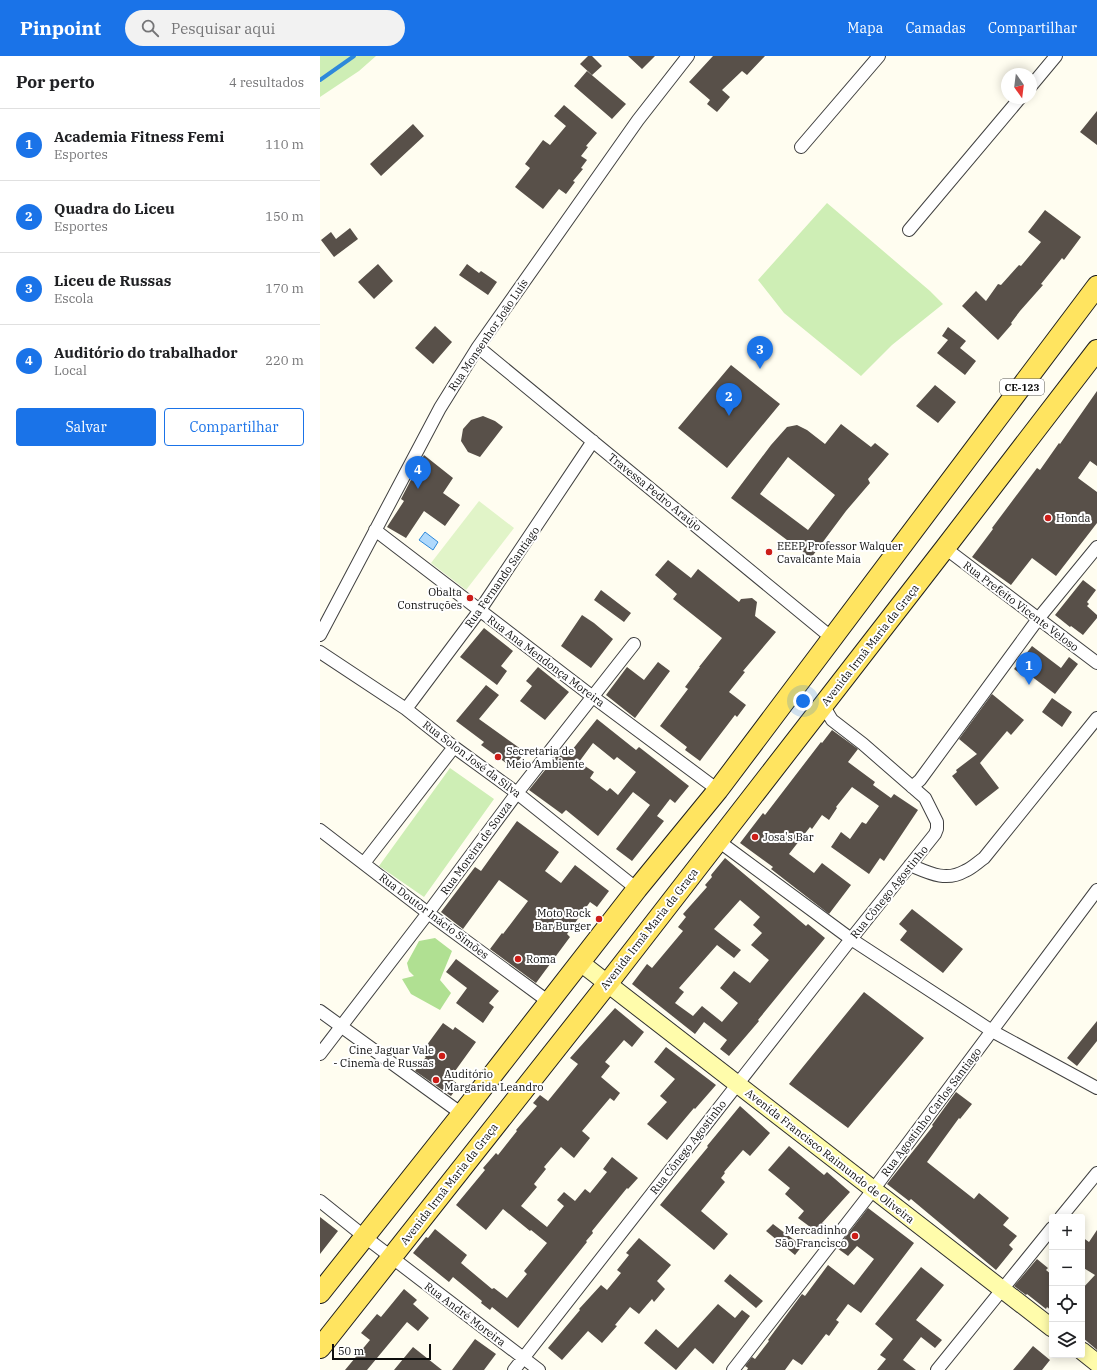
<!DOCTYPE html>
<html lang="pt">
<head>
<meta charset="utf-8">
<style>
	:root { --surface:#fff; --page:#f2f2f2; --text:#202124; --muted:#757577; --line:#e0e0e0; --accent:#1a73e8 }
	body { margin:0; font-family:"IBM Plex Serif",serif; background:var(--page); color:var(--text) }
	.controls { position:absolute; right:12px; bottom:12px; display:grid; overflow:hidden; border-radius:4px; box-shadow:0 2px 10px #0003 }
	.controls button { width:36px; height:36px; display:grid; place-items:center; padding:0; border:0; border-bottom:1px solid var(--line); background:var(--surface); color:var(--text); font:20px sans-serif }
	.compass { position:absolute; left:681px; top:12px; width:36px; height:36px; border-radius:50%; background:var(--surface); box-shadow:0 2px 10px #0003; rotate:166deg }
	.scale { position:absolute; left:12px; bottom:10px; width:99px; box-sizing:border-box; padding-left:4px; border:2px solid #0e0e0e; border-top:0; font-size:11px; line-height:14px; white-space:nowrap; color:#0e0e0e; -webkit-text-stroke:3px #fff; paint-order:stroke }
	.you { position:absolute; left:483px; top:645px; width:14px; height:14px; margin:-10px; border:3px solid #fff; border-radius:50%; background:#1a73e8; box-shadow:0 0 0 6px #1a73e833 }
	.badge { display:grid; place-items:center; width:26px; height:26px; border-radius:50%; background:var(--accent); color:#fff; font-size:13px; font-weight:700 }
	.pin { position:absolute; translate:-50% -33px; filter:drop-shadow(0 1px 2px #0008) }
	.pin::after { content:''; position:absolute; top:21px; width:14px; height:12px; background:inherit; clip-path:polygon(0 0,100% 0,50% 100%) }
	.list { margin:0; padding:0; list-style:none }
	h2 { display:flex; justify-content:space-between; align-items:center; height:52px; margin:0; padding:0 16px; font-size:17px }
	h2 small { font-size:13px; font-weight:400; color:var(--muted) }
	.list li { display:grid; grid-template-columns:26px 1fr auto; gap:12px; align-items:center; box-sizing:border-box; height:72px; padding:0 16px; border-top:1px solid var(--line) }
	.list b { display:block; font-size:15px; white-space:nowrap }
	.list p { margin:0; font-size:13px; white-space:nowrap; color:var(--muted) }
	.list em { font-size:13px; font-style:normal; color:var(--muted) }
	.actions { display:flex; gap:8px; padding:12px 16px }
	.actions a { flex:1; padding:9px 0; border:1px solid var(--accent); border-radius:4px; text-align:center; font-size:14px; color:var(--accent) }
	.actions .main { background:var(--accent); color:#fff }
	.icon { flex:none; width:22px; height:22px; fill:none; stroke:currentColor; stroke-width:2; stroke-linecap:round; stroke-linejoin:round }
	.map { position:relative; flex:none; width:777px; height:1314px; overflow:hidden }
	header { display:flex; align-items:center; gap:24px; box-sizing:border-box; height:56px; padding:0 20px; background:var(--accent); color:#fff }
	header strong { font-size:19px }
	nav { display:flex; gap:22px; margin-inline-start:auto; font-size:14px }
	.search { width:280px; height:36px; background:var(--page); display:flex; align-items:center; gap:10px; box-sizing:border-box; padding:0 14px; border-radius:22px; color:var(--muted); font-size:15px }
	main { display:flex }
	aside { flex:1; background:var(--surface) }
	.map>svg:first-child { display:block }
	.green { fill:#ceeeb5 }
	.forest { fill:#b0e092 }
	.pitch { fill:#e1f4c8 }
	.water { fill:#afd9fc; stroke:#2e89da }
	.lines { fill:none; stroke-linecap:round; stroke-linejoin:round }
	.stream { stroke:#2e89da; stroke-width:4 }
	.building { fill:#585049; fill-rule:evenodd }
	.street-casing { stroke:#414141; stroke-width:14 }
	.secondary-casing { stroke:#303030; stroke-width:19 }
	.primary-casing { stroke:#1f1f1f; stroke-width:22 }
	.street { stroke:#fff; stroke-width:12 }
	.secondary { stroke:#fffcab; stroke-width:17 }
	.primary { stroke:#ffe460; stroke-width:20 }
	.poi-dot { fill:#cc1d18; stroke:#fff; stroke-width:1.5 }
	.labels { text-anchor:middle; stroke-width:4; stroke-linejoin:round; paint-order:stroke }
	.shield { fill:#fff; stroke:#565656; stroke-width:1 }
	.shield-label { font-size:10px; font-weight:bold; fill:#0e0e0e }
	.street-label { font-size:11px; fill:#0e0e0e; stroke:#fff }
	.poi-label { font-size:11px; fill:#0e0e0e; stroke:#fff; text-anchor:start }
</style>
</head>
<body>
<header>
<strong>Pinpoint</strong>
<div class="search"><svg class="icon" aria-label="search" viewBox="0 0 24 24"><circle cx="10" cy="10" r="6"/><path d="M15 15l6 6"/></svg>Pesquisar aqui</div>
<nav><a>Mapa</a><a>Camadas</a><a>Compartilhar</a></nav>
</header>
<main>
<aside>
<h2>Por perto<small>4 resultados</small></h2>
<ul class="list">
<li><span class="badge">1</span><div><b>Academia Fitness Femi</b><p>Esportes</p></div><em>110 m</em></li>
<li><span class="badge">2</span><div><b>Quadra do Liceu</b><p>Esportes</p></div><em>150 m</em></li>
<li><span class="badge">3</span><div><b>Liceu de Russas</b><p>Escola</p></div><em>170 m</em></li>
<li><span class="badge">4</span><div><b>Auditório do trabalhador</b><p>Local</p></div><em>220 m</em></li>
</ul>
<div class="actions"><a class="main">Salvar</a><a>Compartilhar</a></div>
</aside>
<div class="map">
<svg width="777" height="1314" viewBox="0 0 777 1314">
	<rect width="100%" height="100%" fill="#fffdf0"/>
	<path class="green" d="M 0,0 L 56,0 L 39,15 L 0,41 Z
		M 507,147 L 610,235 L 623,248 L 572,289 L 541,320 L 464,257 L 438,224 Z
		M 130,712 L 174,743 L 104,841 L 59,810 Z"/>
	<path class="forest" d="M 115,882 L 132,895 L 120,924 L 131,937 L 120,954 L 91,938 L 82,923 L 94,920 L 89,915 L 87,907 L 99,885 Z"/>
	<path class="pitch" d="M 159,445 L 194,472 L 146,534 L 111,507 Z"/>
	<path class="water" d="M 105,476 L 118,486 L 113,494 L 99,484 Z"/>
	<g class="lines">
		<path class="stream" d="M 0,24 L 34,0"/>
	</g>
	<path class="building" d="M 268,0 L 272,0 L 282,10 L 272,19 L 260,8 Z
		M 308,0 L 335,0 L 322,13 Z
		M 393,0 L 445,0 L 427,19 L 422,15 L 402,34 L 410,41 L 397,56 L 387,48 L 390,44 L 369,26 Z
		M 267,15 L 306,48 L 292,63 L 254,30 Z
		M 244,49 L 277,77 L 266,90 L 268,91 L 261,100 L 267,104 L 261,112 L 263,113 L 253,125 L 255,126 L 246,138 L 239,133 L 223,153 L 195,131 L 210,112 L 205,108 L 223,84 L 230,89 L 246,70 L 234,60 Z
		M 777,55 L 777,89 L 760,76 Z
		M 93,68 L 104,80 L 61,120 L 50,108 Z
		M 725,154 L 761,181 L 744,204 L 742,202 L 721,228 L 723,229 L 700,255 L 691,267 L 692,268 L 678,284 L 642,250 L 656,235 L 666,245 L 678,228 L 681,229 L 699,209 L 701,210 L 721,186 L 708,176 Z
		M 30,172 L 38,183 L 14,201 L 1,184 L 11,176 L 16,183 Z
		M 58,208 L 73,225 L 54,243 L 38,226 Z
		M 147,208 L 159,217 L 161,215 L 177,226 L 168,239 L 139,219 Z
		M 115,270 L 132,286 L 113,308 L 95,292 Z
		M 628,271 L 646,285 L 640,292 L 656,305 L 645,319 L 617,297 L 628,284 L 622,280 Z
		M 411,309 L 460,348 L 407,412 L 358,372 Z
		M 615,329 L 636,346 L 618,367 L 596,350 Z
		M 777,335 L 777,410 L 770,405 L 758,422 L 777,436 L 777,467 L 736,520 L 712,502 L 691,529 L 652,501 L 673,473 L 672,472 L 717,412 L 720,414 L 739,387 L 740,388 Z
		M 163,360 L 175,365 L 183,371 L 160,401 L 148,396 L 141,385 L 143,373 L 151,364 Z
		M 521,368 L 551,391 L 555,387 L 569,398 L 548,423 L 550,427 L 526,455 L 491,502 L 411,442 L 451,389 L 467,371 L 477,369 L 487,374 L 505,388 ZM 468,401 L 515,439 L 488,474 L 440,438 Z
		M 104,399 L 133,422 L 123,437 L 140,449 L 125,470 L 104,455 L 86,482 L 67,471 L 84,445 L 81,443 Z
		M 348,504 L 371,522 L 378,513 L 419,546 L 421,543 L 432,542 L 437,546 L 435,560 L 456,576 L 423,615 L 425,616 L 409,636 L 426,649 L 417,661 L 415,659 L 380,705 L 365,694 L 367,691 L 340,670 L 368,633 L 365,631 L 380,611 L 379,611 L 402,582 L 353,543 L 357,538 L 335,519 Z
		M 763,524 L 776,534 L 767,546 L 769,548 L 767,550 L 777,559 L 777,562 L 763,579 L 751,570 L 750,571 L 735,559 Z
		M 281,534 L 311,557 L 304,566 L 274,544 Z
		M 262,559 L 274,567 L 293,583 L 271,612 L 241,590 Z
		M 164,572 L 193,595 L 181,610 L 187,615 L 177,629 L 140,601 Z
		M 712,590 L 741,612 L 749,601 L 758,608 L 735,638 L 711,620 L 709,624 L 694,613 Z
		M 338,606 L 350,615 L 315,662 L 286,639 L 307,611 L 324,624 Z
		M 218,611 L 249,636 L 225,664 L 200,645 L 212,630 L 206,625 Z
		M 166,629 L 179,639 L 159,663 L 205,696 L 193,712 L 161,689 L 164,686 L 136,665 Z
		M 672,638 L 704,664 L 691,679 L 687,675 L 660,707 L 679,732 L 656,750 L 632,720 L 637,716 L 636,714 L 657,698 L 639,683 Z
		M 732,642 L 752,656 L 742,671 L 722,656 Z
		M 277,663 L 316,694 L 319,691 L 369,730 L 355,747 L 350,743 L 337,760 L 344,765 L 312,805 L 296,793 L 330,749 L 313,736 L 278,780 L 246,754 L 242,758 L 209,734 L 245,689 L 252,694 ZM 273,687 L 294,704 L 297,701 L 316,716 L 298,739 L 290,732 L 287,735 L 270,722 L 274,716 L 259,706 Z
		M 512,674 L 538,693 L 528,706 L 555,726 L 553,729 L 571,742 L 574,738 L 598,754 L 564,805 L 560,802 L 549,818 L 511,791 L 521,776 L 530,783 L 542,766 L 546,768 L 559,750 L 532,731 L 516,751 L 517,752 L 509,764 L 502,759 L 492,773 L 490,771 L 469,798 L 494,817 L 502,807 L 531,829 L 509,858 L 451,813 L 453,811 L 420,787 L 443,757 L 445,759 L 501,686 L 502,687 Z
		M 197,765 L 239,796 L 225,815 L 241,827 L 255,809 L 289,835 L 277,851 L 270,846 L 247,878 L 250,881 L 216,927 L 170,893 L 182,877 L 183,878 L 208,845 L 179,824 L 143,873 L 121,856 L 155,811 L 161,815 Z
		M 405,802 L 486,870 L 488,868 L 505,882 L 438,964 L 439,965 L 409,1000 L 400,993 L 407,984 L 384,966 L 375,978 L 312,928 L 327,908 L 332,912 L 363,875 L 358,871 L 366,861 L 363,858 L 387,831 L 385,829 L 392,821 L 391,819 ZM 420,844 L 440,861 L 433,869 L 442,877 L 431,889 L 449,904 L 430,927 L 414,915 L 400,932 L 418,947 L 402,966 L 382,950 L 373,960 L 355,947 L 364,936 L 359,932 L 397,889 L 414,902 L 421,894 L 394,873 Z
		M 592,853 L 643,893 L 623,917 L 580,884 L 587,875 L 579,868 Z
		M 136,903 L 179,935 L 169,947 L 174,951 L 163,967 L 136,947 L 147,932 L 126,916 Z
		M 544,936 L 604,982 L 528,1072 L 469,1028 Z
		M 295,952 L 324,976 L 312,991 L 304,984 L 285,1006 L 290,1010 L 281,1021 L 300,1037 L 294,1045 L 290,1042 L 262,1075 L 270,1082 L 254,1102 L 241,1091 L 224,1111 L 226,1113 L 214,1128 L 217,1131 L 201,1150 L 227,1171 L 244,1150 L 237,1144 L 244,1136 L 255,1145 L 265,1133 L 270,1137 L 287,1116 L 283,1113 L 292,1101 L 318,1122 L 308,1133 L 307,1132 L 272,1175 L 273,1177 L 266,1185 L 267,1186 L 198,1272 L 172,1251 L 170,1254 L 161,1247 L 162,1245 L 133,1221 L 129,1226 L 93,1197 L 106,1181 L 108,1182 L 115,1173 L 147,1199 L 141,1207 L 172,1233 L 174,1232 L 187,1242 L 207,1218 L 204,1215 L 227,1187 L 211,1174 L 210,1175 L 183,1153 L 166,1174 L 136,1149 L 165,1114 L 163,1112 L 176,1097 L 178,1099 L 197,1075 L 196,1074 L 217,1050 L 213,1047 L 220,1039 L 228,1045 L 258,1008 L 250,1002 Z
		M 777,965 L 777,985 L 757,1010 L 747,1002 Z
		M 123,967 L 133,974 L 135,971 L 156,986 L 130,1022 L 139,1029 L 131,1040 L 95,1015 L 106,1001 L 101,997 Z
		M 346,991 L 396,1029 L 375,1053 L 374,1052 L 347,1084 L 327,1068 L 347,1046 L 340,1040 L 355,1023 L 334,1006 Z
		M 636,1036 L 652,1048 L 640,1063 L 639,1062 L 607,1106 L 654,1143 L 659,1137 L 689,1162 L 683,1169 L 697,1180 L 689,1189 L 693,1193 L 676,1214 L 591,1143 L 589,1145 L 567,1128 L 613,1070 L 612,1069 Z
		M 420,1050 L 450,1077 L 430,1100 L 423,1094 L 404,1116 L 405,1117 L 401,1122 L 405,1126 L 381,1155 L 408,1178 L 394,1194 L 340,1149 L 388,1091 L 387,1090 Z
		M 469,1090 L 504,1119 L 507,1116 L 530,1136 L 502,1167 L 504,1168 L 497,1176 L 478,1162 L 484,1155 L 465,1138 L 470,1132 L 448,1114 Z
		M 548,1152 L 594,1187 L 541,1257 L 528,1248 L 516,1264 L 519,1266 L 509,1280 L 506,1278 L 482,1309 L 473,1303 L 465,1314 L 427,1314 L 428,1312 L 425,1310 L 432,1301 L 435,1303 L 449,1285 L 448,1284 L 482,1238 L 485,1240 L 508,1209 L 534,1229 L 554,1203 L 537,1190 L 528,1200 L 517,1192 Z
		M 0,1161 L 18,1175 L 0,1198 Z
		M 453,1168 L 482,1190 L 475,1199 L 446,1175 Z
		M 777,1174 L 777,1294 L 762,1281 L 762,1233 L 775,1219 L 762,1211 L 762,1181 L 769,1186 Z
		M 319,1182 L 351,1209 L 337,1225 L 345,1233 L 334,1246 L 332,1243 L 319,1258 L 310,1251 L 295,1269 L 297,1270 L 282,1287 L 268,1275 L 242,1304 L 228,1292 L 260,1254 L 259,1253 L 281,1229 L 287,1234 L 301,1217 L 297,1214 L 309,1199 L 306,1197 Z
		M 717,1203 L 728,1212 L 726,1214 L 732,1219 L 732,1255 L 727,1251 L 726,1253 L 707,1238 L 706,1239 L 694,1230 Z
		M 601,1211 L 624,1229 L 596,1264 L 622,1284 L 615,1292 L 601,1281 L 583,1304 L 596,1314 L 557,1314 L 566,1303 L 560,1299 L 573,1283 L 555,1268 Z
		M 410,1218 L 443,1245 L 436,1252 L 404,1225 Z
		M 84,1233 L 97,1244 L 93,1248 L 109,1262 L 98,1275 L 87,1266 L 47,1314 L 25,1314 L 50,1284 L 41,1277 L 57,1258 L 61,1261 Z
		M 398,1248 L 415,1262 L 422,1254 L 430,1260 L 393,1308 L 375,1292 L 356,1314 L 324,1287 L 336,1273 L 358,1292 Z
		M 155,1283 L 176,1298 L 164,1314 L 132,1314 Z
		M 713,1290 L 730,1304 L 722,1314 L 693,1314 Z
		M 93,1291 L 122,1314 L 74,1314 Z"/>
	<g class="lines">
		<g class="street-casing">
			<path id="street" d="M 711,30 L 736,0
				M 481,91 L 559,0
				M 589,174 L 700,42
				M 158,291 L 512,582
				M 55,474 L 273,641 L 398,734
				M 625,492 L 777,607
				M 0,579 L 120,352 L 158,291 L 318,64 L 368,0
				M 0,596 L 86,653 L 134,691 L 197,737 L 317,833
				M 86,653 L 160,554 L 273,385
				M 592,731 L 600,724 L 718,563 L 777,491
				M 0,774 L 108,857 L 229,946
				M 397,784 L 531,883 L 672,975 L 777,1032
				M 44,807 L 134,691
				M 590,809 C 609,817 626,826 645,815 C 652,812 658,806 664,802 L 777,662
				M 0,955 L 142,1058
				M 0,998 L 108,857 L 197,737 L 314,588
				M 0,1145 L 45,1181 L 219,1314
				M 741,1161 L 777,1117
				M 194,1314 L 531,883 L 615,778 L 617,773 L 617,766 L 605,742 L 543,688 L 512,664 L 503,649
				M 413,1314 L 553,1134 L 777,834
				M 617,1314 L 732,1172"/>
		</g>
		<g class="secondary-casing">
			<path id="secondary" d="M 261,907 L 732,1272
				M 762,1295 L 777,1307"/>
		</g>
		<g class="primary-casing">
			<path id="primary" d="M 0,1237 L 142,1058 L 317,833 L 398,734 L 777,230
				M 0,1292 L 288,927 L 625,492 L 777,294"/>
		</g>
		<use href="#street" class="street"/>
		<use href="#secondary" class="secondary"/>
		<use href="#primary" class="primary"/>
	</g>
	<g class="poi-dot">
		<circle cx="728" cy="462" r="4"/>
		<circle cx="449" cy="496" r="4"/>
		<circle cx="150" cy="542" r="4"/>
		<circle cx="178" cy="701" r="4"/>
		<circle cx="435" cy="781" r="4"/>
		<circle cx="279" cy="863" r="4"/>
		<circle cx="198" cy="903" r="4"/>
		<circle cx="122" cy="1000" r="4"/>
		<circle cx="116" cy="1024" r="4"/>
		<circle cx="535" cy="1180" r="4"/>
	</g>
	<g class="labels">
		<rect class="shield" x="680" y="323" width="44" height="16" rx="3"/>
		<g class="shield-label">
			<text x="702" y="335">CE-123</text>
		</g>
		<g class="street-label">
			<text transform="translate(168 279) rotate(-56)" y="4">Rua Monsenhor João Luís</text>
			<text transform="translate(335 436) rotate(39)" y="4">Travessa Pedro Araújo</text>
			<text transform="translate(182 521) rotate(-55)" y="4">Rua Fernando Santiago</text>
			<text transform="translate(701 550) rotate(37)" y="4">Rua Prefeito Vicente Veloso</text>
			<text transform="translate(550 589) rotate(-52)" y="4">Avenida Irmã Maria da Graça</text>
			<text transform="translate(226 605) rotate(37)" y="4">Rua Ana Mendonça Moreira</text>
			<text transform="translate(152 703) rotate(37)" y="4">Rua Solon José da Silva</text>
			<text transform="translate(156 792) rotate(-54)" y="4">Rua Moreira de Souza</text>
			<text transform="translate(569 836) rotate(-51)" y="4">Rua Cônego Agostinho</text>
			<text transform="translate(114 860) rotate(37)" y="4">Rua Doutor Inácio Simões</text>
			<text transform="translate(329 873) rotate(-52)" y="4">Avenida Irmã Maria da Graça</text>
			<text transform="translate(611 1056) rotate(-53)" y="4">Rua Agostinho Carlos Santiago</text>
			<text transform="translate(368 1091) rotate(-52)" y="4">Rua Cônego Agostinho</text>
			<text transform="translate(510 1100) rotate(38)" y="4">Avenida Francisco Raimundo de Oliveira</text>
			<text transform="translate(129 1128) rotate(-52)" y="4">Avenida Irmã Maria da Graça</text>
			<text transform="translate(145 1258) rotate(37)" y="4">Rua André Moreira</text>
		</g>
		<g class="poi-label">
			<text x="736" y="466">Honda</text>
			<text x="457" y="494">EEEP Professor Walquer<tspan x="457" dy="13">Cavalcante Maia</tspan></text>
			<text x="142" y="540" text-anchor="end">Obalta<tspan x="142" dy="13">Construções</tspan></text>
			<text x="186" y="699">Secretaria de<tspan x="186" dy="13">Meio Ambiente</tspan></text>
			<text x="443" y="785">Josa's Bar</text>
			<text x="271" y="861" text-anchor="end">Moto Rock<tspan x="271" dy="13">Bar Burger</tspan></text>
			<text x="206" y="907">Roma</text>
			<text x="114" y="998" text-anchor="end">Cine Jaguar Vale<tspan x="114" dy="13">- Cinema de Russas</tspan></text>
			<text x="124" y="1022">Auditório<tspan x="124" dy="13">Margarida Leandro</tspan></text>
			<text x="527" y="1178" text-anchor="end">Mercadinho<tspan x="527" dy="13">São Francisco</tspan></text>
		</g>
	</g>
</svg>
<div class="controls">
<button>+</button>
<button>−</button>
<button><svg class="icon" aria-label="locate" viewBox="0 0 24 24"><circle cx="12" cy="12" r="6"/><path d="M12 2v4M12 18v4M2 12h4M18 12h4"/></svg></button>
<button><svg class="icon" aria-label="layers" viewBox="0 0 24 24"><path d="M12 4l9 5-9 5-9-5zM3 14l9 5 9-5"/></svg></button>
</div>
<svg class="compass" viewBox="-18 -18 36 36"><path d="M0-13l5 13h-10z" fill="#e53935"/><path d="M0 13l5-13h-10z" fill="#757577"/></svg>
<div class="scale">50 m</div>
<div class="you"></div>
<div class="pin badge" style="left:709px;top:629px">1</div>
<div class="pin badge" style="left:409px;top:360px">2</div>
<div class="pin badge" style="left:440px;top:313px">3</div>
<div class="pin badge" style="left:98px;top:433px">4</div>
</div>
</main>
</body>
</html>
